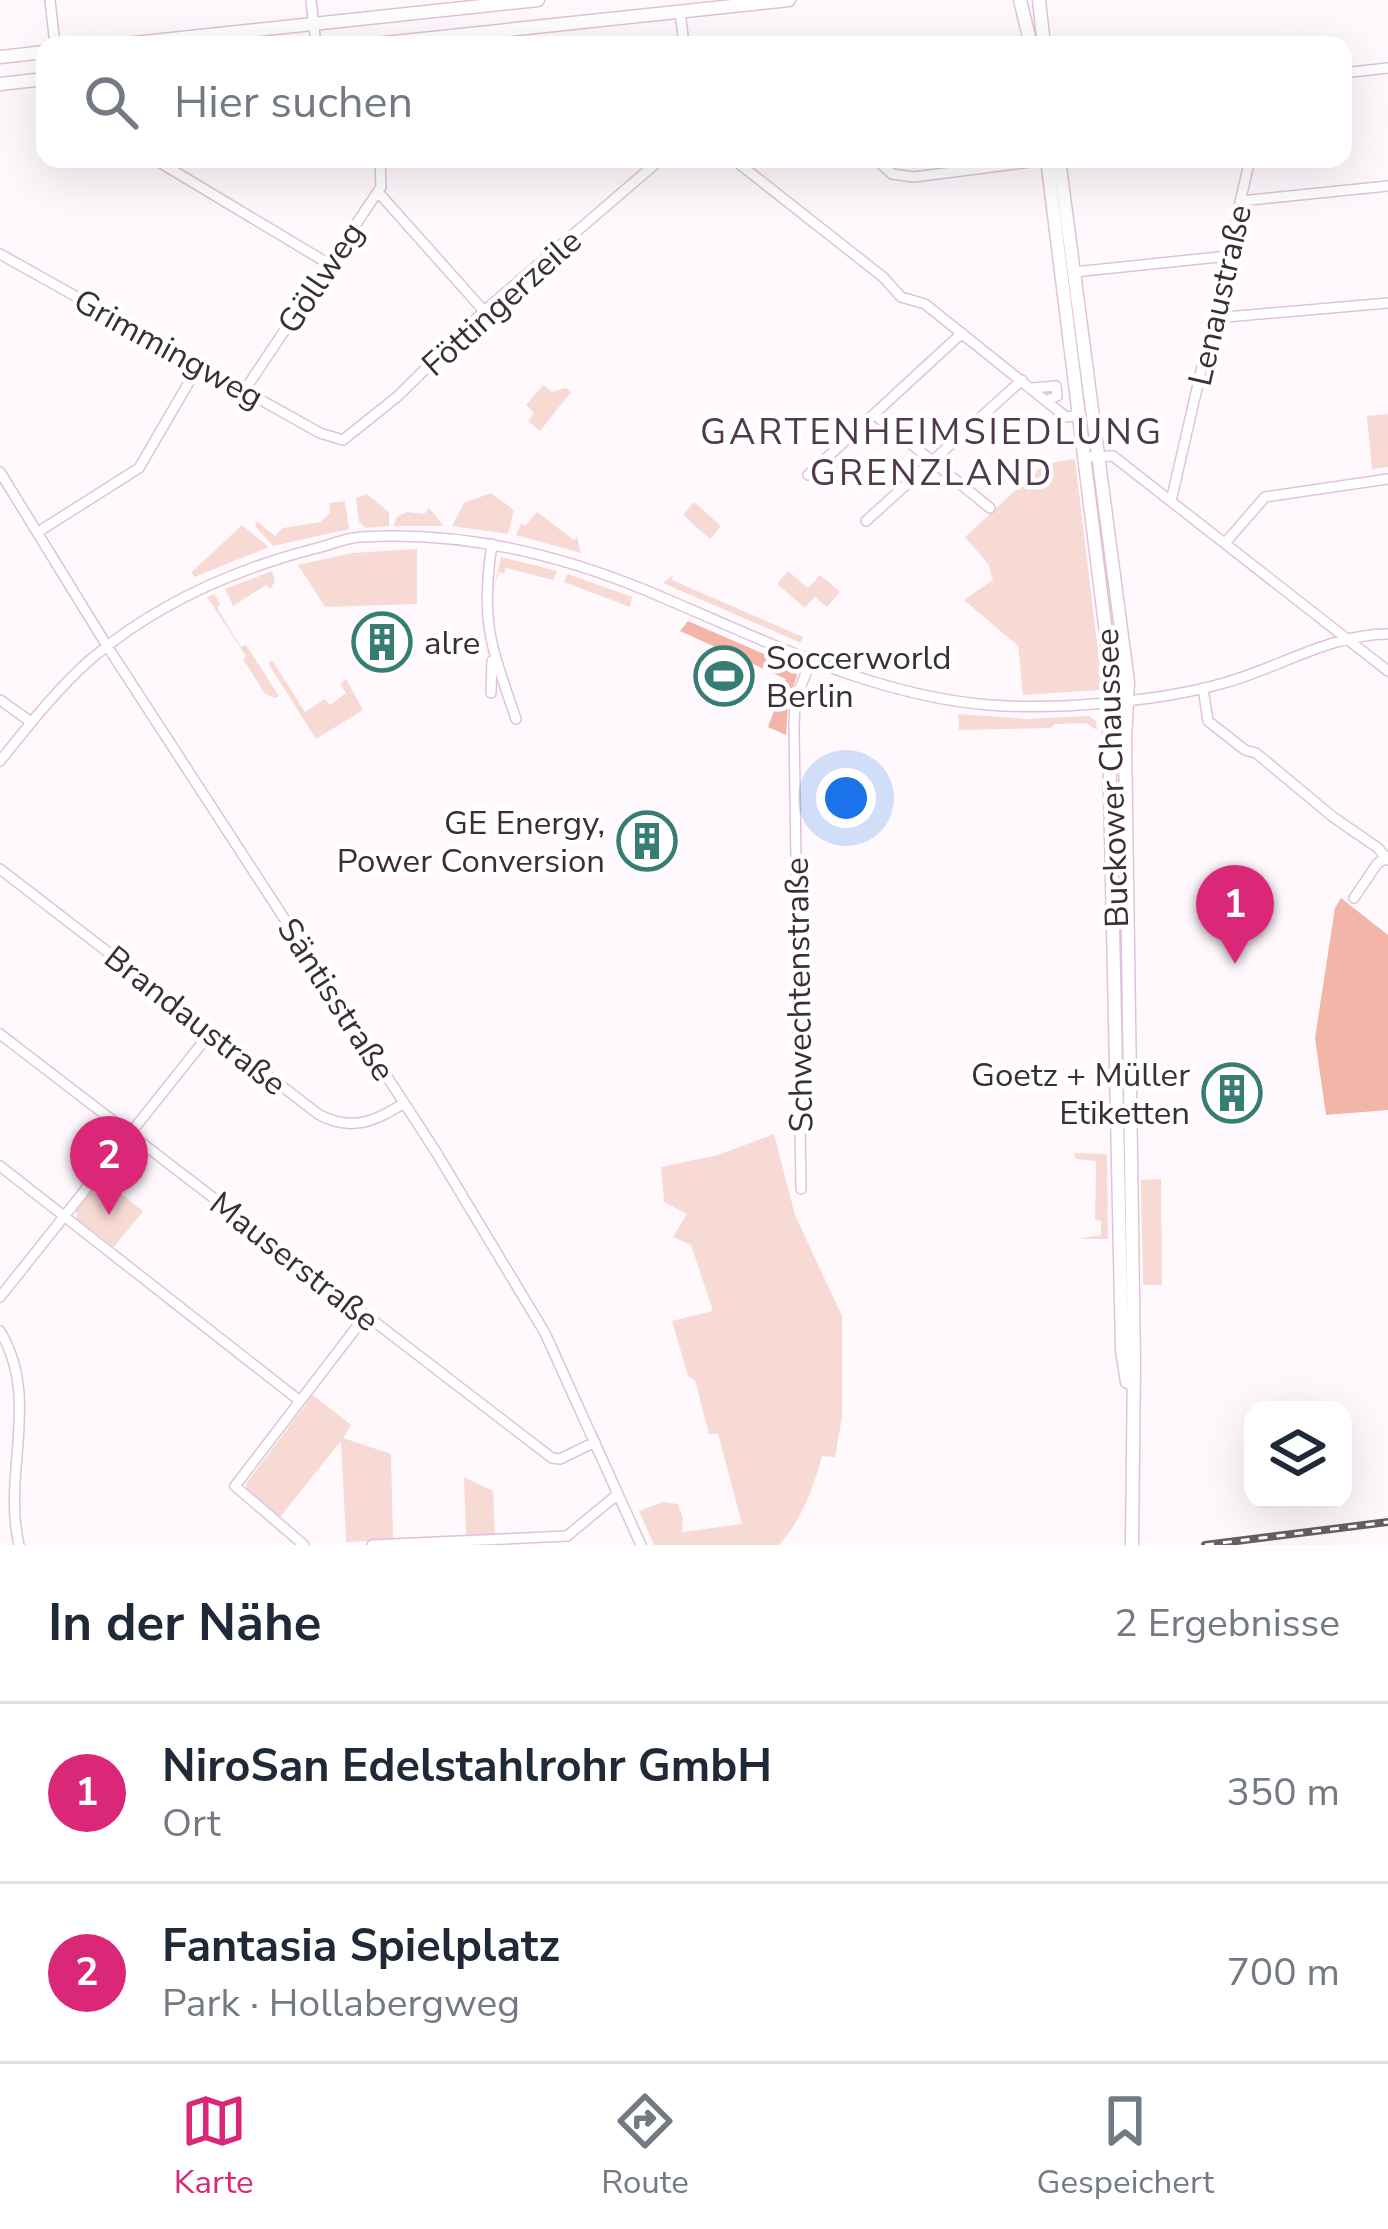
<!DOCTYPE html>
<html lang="de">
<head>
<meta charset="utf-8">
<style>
	:root { --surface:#fff; --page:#f6f6f7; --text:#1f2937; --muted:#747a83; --line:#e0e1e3; --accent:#db2777 }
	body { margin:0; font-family:"Nunito Sans",sans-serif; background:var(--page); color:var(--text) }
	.controls { position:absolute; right:36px; bottom:36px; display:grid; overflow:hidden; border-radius:24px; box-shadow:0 12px 48px #0002 }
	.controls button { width:108px; height:108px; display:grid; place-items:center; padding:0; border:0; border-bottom:3px solid var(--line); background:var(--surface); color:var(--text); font:60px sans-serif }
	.you { position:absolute; left:846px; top:798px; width:42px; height:42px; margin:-30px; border:9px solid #fff; border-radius:50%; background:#1a73e8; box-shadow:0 0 0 18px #1a73e833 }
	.badge { display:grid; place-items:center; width:78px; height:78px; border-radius:50%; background:var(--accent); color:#fff; font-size:39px; font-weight:700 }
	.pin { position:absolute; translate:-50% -99px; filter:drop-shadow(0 3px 6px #0008) }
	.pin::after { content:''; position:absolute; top:63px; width:42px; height:36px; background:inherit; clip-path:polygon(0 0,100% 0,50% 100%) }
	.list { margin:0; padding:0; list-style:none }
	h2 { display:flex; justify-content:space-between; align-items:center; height:156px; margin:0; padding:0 48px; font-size:51px }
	h2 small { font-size:39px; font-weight:400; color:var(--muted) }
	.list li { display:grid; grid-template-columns:78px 1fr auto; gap:36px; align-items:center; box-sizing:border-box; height:180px; padding:0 48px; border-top:3px solid var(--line) }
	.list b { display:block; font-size:45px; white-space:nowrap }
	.list p { margin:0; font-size:39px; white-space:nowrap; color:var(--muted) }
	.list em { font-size:39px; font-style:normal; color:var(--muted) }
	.icon { flex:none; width:66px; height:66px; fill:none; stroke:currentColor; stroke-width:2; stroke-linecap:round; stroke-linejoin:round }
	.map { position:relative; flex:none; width:1388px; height:1545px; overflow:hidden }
	.search { position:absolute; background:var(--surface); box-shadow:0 12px 48px #0002; left:36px; right:36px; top:36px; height:132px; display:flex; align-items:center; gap:30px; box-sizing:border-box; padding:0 42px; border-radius:24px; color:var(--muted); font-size:45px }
	.sheet { height:516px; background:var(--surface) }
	nav { display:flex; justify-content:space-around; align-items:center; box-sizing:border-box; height:168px; border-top:3px solid var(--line); background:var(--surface); font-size:33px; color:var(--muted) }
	nav a { display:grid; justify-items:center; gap:6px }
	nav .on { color:var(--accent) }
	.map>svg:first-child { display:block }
	.green { fill:#f7dad4 }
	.forest { fill:#f3b5a8 }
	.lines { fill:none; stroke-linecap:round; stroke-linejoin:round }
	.minor-casing { stroke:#e0c3da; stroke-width:12 }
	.major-casing { stroke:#e0c3da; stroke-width:15 }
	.minor { stroke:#fff; stroke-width:9 }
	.major { stroke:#fff; stroke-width:12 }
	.rail-casing { stroke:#685e66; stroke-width:8 }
	.rail { stroke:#fff; stroke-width:3; stroke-dasharray:9; stroke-linecap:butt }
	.labels { text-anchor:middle; stroke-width:9; stroke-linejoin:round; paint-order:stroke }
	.street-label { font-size:33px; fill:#3a2f38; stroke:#fff }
	.poi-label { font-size:33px; fill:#3a2f38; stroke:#fff; text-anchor:start }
	.neighbourhood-label { font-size:36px; letter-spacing:3px; fill:#51394c; stroke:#fff }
</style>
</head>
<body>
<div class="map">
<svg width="1388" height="1545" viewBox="0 0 1388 1545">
	<rect width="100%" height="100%" fill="#fff9fd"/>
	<path class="green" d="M 543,385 L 552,392 L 566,388 L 571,392 L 540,431 L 528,421 L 534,413 L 526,405 Z
		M 1388,414 L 1388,467 L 1372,469 L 1367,416 Z
		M 1075,459 L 1102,685 L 1099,690 L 1023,695 L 1018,646 L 964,600 L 993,580 L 988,564 L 965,537 L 1044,464 Z
		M 491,493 L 514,510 L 508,534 L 452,526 L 464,503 Z
		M 367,494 L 389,512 L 389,526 L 366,528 L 359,522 L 356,498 Z
		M 345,501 L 349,529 L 273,546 L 255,526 L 257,521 L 275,536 L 283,528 L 320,522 L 330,513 L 329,503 Z
		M 694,502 L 721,526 L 710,539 L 683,515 Z
		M 429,508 L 444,526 L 393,526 L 397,517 L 407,512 L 424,514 Z
		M 537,512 L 574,540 L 577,537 L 581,553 L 516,535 L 521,523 L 525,526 Z
		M 242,525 L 269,547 L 194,577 L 192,572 Z
		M 417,549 L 417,604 L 325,607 L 298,565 L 352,553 Z
		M 501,557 L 557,571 L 553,580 L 506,568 L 504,573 L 499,572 L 493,592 Z
		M 272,571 L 275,582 L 270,589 L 266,585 L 233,606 L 225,589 Z
		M 788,571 L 808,588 L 820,575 L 840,592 L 827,607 L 815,597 L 805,608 L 777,584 Z
		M 568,574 L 632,597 L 630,607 L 564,582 Z
		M 673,575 L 672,580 L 803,637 L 801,643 L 663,583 Z
		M 214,594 L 220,604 L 217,608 L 241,647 L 246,645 L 279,696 L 276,698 L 265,694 L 243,659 L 246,656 L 207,597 Z
		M 272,660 L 305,712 L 325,699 L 330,705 L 346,693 L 340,684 L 346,679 L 363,710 L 316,739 L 268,663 Z
		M 958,714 L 1027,719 L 1089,716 L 1096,721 L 1097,730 L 1086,723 L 1054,724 L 1051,728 L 959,730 Z
		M 774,1134 L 795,1215 L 842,1316 L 842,1417 L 835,1457 L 822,1456 C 814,1487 801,1521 779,1545 L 654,1545 L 639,1511 L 663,1502 L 678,1504 L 683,1518 L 682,1532 L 742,1524 L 718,1434 L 709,1434 L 695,1380 L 688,1376 L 672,1321 L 713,1311 L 691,1245 L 673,1237 L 687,1214 L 664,1202 L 661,1167 L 718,1155 Z
		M 1074,1153 L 1107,1154 L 1108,1239 L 1078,1239 L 1101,1235 L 1101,1221 L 1095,1220 L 1096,1161 L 1076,1159 Z
		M 102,1179 L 143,1211 L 114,1247 L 77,1219 L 76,1210 Z
		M 1161,1179 L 1162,1285 L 1143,1285 L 1141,1180 Z
		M 313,1395 L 351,1425 L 343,1438 L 391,1454 L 393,1540 L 346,1542 L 341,1441 L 280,1517 L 247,1491 L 246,1484 Z
		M 464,1477 L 493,1491 L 495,1535 L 466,1537 Z"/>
	<path class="forest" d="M 688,621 L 794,667 L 797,675 L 788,705 L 786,735 L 768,727 L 786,679 L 680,631 Z
		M 1341,898 L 1388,935 L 1388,1110 L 1326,1115 L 1315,1038 L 1335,908 Z"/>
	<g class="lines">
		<g class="minor-casing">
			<path id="minor" d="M 50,0 L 55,45
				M 311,0 L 316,45
				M 680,11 L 684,45
				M 860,42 L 860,45
				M 1343,73 L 1388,68
				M 154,159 L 329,264
				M 733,159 L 883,277 L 901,297 L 925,304 L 1066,417 L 1080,415
				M 876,159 L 892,174 L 914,177 L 1047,160
				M 378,192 L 484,311
				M 1241,201 L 1388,186
				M 0,254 L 320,433 L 343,440 L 398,396 L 484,311 L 661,159
				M 1074,272 L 1228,256
				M 1214,318 L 1388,303
				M 1032,388 L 1056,386 L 1057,396 L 1048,400
				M 244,391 L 381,187 L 380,159
				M 874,414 L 990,508
				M 1086,457 L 1113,456 L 1388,671
				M 0,472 L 107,646 L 436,1152 L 545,1333 L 641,1545
				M 808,475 L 962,333
				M 1171,501 L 1250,159
				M 866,521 L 1022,380
				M 38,532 L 139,468 L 199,365
				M 1225,543 L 1265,497 L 1388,479
				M 492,544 C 480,623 491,645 516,719
				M 1203,688 L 1208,721 L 1245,750 L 1256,753 L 1333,817 L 1378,848 L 1388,860
				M 491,693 L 492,661
				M 0,700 L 31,722
				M 0,761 C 29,725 57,689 91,659 C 157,603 235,569 317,548 C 333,544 345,538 361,537 C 458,531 555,553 645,590 C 756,636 867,695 989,705 C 1056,710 1158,702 1224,683 C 1279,668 1330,634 1388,634
				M 0,869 L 318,1114 C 350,1132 375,1122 404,1103
				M 1354,898 L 1377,864 L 1388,856
				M 0,1034 L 552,1458 L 560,1459 L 595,1442
				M 0,1166 L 300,1401
				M 801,1189 L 794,727 L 795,701 L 811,660
				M 0,1297 L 211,1032
				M 0,1331 C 41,1399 2,1473 19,1545
				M 304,1545 L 235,1486 L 366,1315
				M 372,1545 L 567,1536 L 618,1494"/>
		</g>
		<g class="major-casing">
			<path id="major" d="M 1020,0 L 1031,45
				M 1039,0 L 1044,45
				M 115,45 L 538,0
				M 366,45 L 789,0
				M 0,57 L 45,52
				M 0,84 L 45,79
				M 1047,159 L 1112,681 L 1109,739 L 1122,1350 L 1127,1382
				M 1059,159 L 1128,682 L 1125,739 L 1134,1363 L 1132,1545"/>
		</g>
		<use href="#minor" class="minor"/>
		<use href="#major" class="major"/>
		<g class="rail-casing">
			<path id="rail" d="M 1205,1545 L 1388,1522"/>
		</g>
		<use href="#rail" class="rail"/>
	</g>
	<defs>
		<g id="building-ring" transform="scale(3)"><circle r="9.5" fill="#fff" stroke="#377d74" stroke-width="1.5"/><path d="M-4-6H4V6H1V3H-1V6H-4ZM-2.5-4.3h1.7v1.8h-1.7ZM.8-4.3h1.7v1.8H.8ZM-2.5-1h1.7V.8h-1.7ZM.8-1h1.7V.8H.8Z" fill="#377d74"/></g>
		<g id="stadium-ring" transform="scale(3)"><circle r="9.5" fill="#fff" stroke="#377d74" stroke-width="1.5"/><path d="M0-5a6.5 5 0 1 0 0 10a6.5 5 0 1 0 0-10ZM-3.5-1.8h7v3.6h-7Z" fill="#377d74"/></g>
	</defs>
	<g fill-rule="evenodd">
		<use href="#building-ring" x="382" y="642"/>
		<use href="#stadium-ring" x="724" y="676"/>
		<use href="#building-ring" x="647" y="841"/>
		<use href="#building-ring" x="1232" y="1093"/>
	</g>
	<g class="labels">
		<g class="street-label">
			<text transform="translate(320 277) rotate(-56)" y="12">Göllweg</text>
			<text transform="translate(1219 295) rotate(-77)" y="12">Lenaustraße</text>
			<text transform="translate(501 302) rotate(-42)" y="12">Föttingerzeile</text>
			<text transform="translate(169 348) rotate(29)" y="12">Grimmingweg</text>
			<text transform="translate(1111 778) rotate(-92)" y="12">Buckower Chaussee</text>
			<text transform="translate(798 995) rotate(-91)" y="12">Schwechtenstraße</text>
			<text transform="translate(337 999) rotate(57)" y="12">Säntisstraße</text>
			<text transform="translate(196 1020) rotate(38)" y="12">Brandaustraße</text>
			<text transform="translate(295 1261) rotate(38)" y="12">Mauserstraße</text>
		</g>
		<g class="poi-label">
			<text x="424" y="654">alre</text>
			<text x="766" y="669">Soccerworld<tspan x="766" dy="38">Berlin</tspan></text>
			<text x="605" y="834" text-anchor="end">GE Energy,<tspan x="605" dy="38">Power Conversion</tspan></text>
			<text x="1190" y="1086" text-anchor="end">Goetz + Müller<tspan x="1190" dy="38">Etiketten</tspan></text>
		</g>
		<g class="neighbourhood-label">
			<text x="932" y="444">GARTENHEIMSIEDLUNG<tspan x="932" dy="41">GRENZLAND</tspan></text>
		</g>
	</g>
</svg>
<div class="controls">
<button><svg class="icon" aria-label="layers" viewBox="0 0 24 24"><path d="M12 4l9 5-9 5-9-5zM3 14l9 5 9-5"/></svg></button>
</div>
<div class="you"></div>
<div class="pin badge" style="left:1235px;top:964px">1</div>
<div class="pin badge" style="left:109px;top:1215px">2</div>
<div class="search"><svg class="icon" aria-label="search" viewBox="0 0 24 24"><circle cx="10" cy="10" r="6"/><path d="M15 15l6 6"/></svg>Hier suchen</div>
</div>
<section class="sheet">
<h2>In der Nähe<small>2 Ergebnisse</small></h2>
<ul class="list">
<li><span class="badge">1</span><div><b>NiroSan Edelstahlrohr GmbH</b><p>Ort</p></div><em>350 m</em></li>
<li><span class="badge">2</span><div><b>Fantasia Spielplatz</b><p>Park · Hollabergweg</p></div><em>700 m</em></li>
</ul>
</section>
<nav>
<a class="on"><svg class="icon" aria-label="map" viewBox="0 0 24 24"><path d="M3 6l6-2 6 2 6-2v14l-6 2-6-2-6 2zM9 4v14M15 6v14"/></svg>Karte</a>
<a><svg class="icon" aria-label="directions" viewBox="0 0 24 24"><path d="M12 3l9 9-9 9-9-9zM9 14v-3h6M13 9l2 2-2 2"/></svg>Route</a>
<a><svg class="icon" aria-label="saved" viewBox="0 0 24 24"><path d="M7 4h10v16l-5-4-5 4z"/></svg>Gespeichert</a>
</nav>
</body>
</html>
